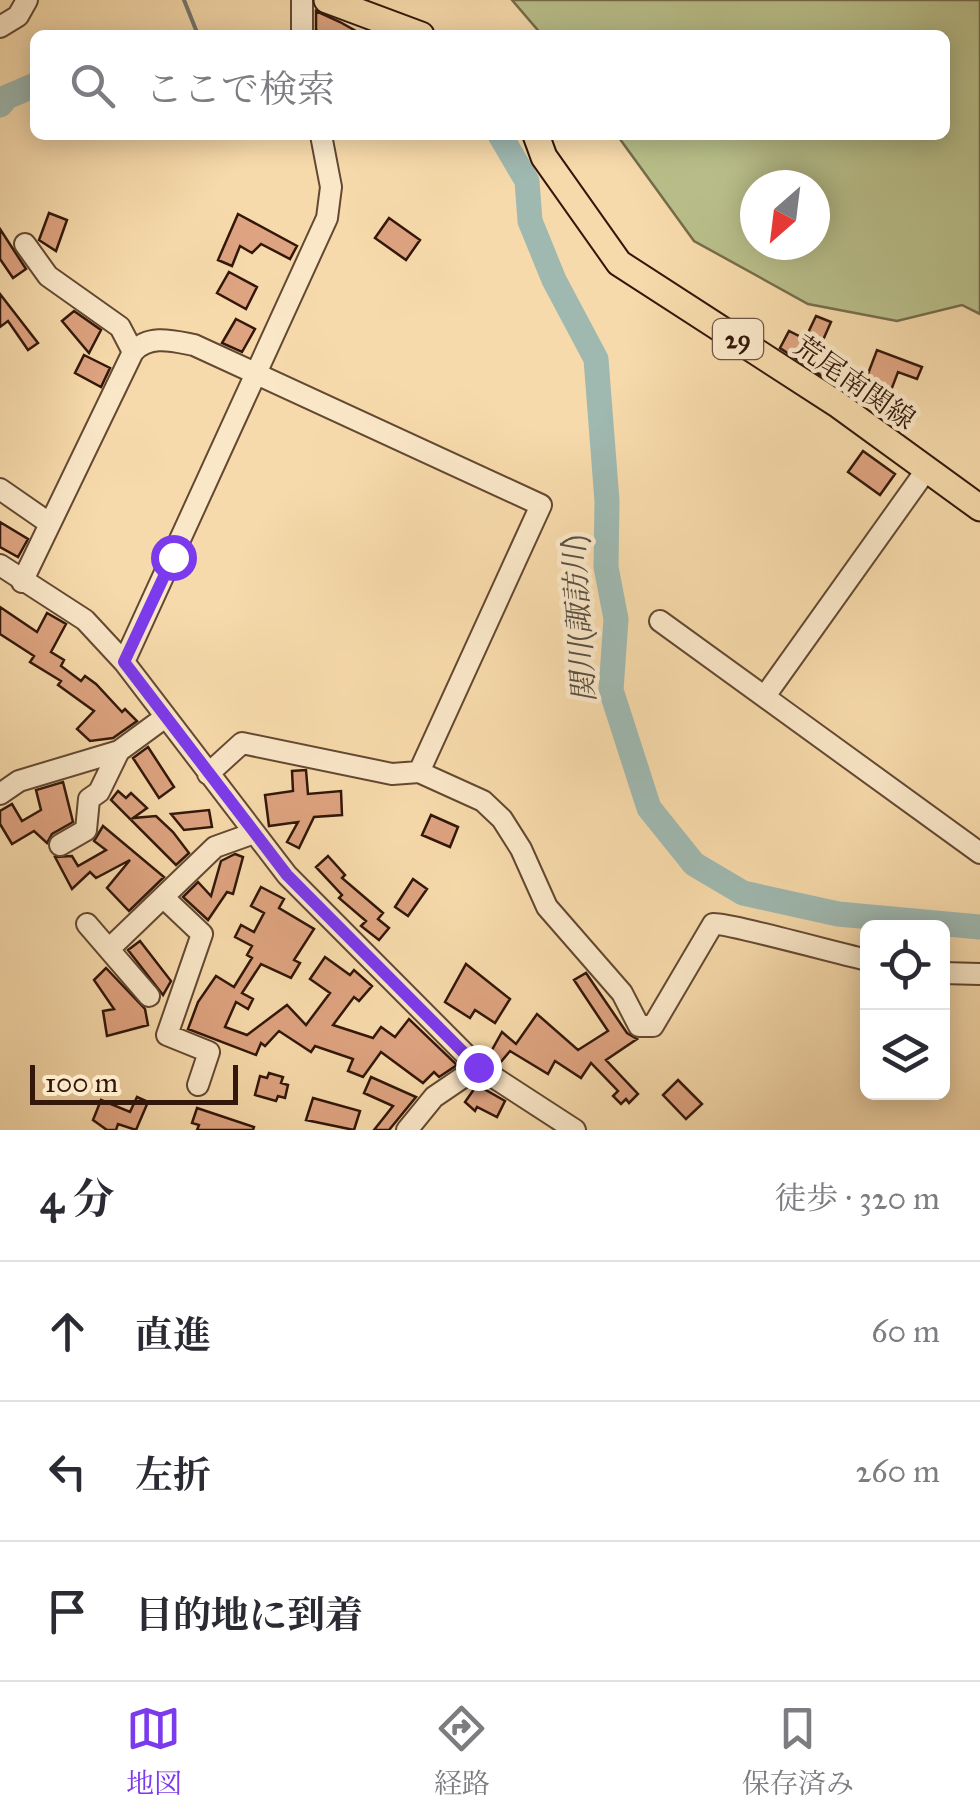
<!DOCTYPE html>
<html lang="ja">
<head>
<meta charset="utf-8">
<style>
	:root { --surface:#fff; --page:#f2f2f3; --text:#2b2b33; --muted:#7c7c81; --line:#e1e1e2; --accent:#7c3aed }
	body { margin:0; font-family:"IM FELL Great Primer","Noto Serif JP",serif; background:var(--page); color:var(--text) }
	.controls { position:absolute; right:30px; bottom:30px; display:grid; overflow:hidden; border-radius:15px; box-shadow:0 5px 25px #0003 }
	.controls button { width:90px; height:90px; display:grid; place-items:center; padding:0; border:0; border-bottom:2px solid var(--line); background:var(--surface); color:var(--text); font:50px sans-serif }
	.compass { position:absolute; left:740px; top:170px; width:90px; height:90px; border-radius:50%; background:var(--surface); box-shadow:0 5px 25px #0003; rotate:208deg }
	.scale { position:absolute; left:30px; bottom:25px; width:208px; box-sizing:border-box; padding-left:10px; border:5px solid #32170a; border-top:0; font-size:28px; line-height:35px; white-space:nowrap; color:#32170a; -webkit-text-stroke:8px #fae7c8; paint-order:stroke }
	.stop { position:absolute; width:30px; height:30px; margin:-22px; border:8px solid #7c3aed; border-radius:50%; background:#fff }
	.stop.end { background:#7c3aed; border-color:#fff; box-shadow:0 2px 10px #0008 }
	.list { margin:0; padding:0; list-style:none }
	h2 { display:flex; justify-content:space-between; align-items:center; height:130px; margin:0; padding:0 40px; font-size:42px }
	h2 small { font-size:32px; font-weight:400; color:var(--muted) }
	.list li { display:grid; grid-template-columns:65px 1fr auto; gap:30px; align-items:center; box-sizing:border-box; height:140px; padding:0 40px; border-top:2px solid var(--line) }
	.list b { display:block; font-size:38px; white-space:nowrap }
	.list em { font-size:32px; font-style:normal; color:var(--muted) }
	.icon { flex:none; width:55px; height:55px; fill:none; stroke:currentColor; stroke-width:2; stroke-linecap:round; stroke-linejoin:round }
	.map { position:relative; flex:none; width:980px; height:1130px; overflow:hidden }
	.search { position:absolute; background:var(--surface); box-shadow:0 5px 25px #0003; left:30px; right:30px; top:30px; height:110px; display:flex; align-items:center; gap:25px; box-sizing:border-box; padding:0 35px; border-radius:15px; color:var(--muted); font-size:38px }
	.sheet { height:550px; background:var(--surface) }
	nav { display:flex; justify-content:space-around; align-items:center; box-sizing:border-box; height:140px; border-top:2px solid var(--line); background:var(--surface); font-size:28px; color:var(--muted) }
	nav a { display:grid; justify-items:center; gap:5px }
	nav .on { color:var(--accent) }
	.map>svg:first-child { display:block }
	.green { fill:#b9c08b; stroke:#766c4a; stroke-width:2.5; fill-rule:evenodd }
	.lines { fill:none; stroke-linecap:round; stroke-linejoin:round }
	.stream { stroke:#73786e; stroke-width:4 }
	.river { stroke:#9fb9b1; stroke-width:25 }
	.building { fill:#dea380; stroke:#32170a; stroke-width:2.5 }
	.minor-casing { stroke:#634832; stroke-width:24 }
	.major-casing { stroke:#32170a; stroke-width:29 }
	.minor { stroke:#fae7c8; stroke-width:20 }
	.major { stroke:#f7daab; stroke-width:25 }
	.route { stroke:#7c3aed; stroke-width:12 }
	.labels { text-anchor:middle; stroke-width:9; stroke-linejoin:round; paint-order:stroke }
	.shield { fill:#fae7c8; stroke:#6e5543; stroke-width:2.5 }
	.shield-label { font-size:25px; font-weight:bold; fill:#32170a }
	.street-label { font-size:28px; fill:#32170a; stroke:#fae7c8 }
	.water-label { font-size:30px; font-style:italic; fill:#585044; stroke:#fae7c8 }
</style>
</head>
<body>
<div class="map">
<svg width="980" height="1130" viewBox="0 0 980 1130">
	<rect width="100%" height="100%" fill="#f7daab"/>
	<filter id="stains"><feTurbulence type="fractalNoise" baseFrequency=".002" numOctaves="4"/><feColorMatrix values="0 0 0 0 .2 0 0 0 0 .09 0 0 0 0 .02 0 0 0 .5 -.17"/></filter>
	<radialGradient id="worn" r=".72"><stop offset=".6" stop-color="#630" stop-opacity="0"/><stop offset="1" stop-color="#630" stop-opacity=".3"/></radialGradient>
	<path class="green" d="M 512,0 L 980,0 L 980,314 L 962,305 L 897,321 L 808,304 L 694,241 L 617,135 L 945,135 L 945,35 L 542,35 ZM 755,185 L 815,185 L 815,245 L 755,245 Z"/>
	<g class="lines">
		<path class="stream" d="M 184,0 L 198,35"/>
		<path class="river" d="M 0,105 L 7,97 L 35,85
			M 500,135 L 527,181 L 530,221 L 554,280 L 596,359 L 607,501 L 606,567 L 616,619 L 611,690 L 649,808 L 694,864 L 743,893 L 838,914 L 980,927"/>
	</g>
	<path class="building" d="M 316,11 L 340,22 L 363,35 L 324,35 L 316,30 Z
		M 49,213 L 67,220 L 56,251 L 39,240 Z
		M 238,214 L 297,246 L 290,259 L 261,244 L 252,253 L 240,246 L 232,266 L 218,260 Z
		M 389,218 L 420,240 L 406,260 L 375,238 Z
		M 0,229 L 26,269 L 13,278 L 0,259 Z
		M 229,272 L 257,287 L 246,309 L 217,293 Z
		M 0,294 L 38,343 L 28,350 L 8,321 L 0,327 Z
		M 74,311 L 101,330 L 89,353 L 62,321 Z
		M 816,316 L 831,322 L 816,356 L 866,379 L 877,350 L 922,367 L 917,379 L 898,372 L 885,406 L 866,400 L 864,404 L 780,348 L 789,331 L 805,339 Z
		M 236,319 L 255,329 L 242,352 L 222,343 Z
		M 84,355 L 110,368 L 101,387 L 75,373 Z
		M 863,451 L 895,474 L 880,495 L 848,472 Z
		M 0,522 L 28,539 L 18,557 L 0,547 Z
		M 0,607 L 37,632 L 47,613 L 66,624 L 51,652 L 64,660 L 61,666 L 81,681 L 85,676 L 96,684 L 122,712 L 125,709 L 137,721 L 113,738 L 90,741 L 77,729 L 94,711 L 58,685 L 61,681 L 30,662 L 34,656 L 0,634 Z
		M 148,747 L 174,787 L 159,798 L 133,758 Z
		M 306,770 L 308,794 L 341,791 L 342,815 L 314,817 L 299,848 L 287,842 L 298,822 L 269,826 L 265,795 L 293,791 L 292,771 Z
		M 63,782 L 73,822 L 52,834 L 47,843 L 34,831 L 12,844 L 0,824 L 0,811 L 12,804 L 22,821 L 41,810 L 36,790 Z
		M 118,791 L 126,798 L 131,793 L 147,808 L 133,818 L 156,816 L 173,832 L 189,853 L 176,865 L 111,800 Z
		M 209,810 L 212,827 L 184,830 L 171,814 Z
		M 431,815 L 458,827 L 450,847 L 422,835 Z
		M 103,826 L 164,877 L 129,911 L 107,888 L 130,860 L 96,878 L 90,872 L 72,889 L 55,857 L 72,856 L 78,866 L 106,850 L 94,841 Z
		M 235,854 L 243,857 L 233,894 L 227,892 L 208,920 L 183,897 L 198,882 L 211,896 L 221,861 Z
		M 328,856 L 345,875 L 342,878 L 383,913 L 378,919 L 389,928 L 379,940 L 361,926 L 366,921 L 339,898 L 342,895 L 316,867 Z
		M 413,879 L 427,889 L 408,916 L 395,907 Z
		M 261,887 L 284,899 L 279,908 L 314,929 L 294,960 L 300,963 L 291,978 L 261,964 L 242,993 L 253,999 L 248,1009 L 236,1002 L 225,1027 L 247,1035 L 287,1005 L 306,1025 L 330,993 L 310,979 L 325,957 L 350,975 L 354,970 L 372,986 L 359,1001 L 354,997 L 333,1025 L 373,1038 L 381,1027 L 395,1037 L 409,1019 L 457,1065 L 439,1077 L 434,1072 L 423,1083 L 381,1052 L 363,1077 L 348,1071 L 353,1059 L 315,1046 L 311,1052 L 279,1031 L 265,1046 L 261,1043 L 256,1055 L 188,1029 L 198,1002 L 216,976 L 234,987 L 252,958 L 247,955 L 252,946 L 235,937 L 241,925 L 254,932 L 264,913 L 251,906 Z
		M 140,941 L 171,981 L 163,995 L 128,950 Z
		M 466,964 L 510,999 L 495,1023 L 475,1010 L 470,1018 L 445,1002 Z
		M 106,968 L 145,1009 L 148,1025 L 107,1036 L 103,1011 L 114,1009 L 94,980 Z
		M 586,973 L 627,1033 L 637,1039 L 606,1060 L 638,1094 L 629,1103 L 626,1099 L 621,1104 L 613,1096 L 618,1091 L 591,1063 L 581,1078 L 555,1061 L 548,1074 L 510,1051 L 499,1064 L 488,1057 L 502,1032 L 516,1044 L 537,1014 L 578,1050 L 608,1031 L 574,980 Z
		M 269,1073 L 283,1077 L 281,1083 L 288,1085 L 285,1098 L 278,1096 L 276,1101 L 255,1095 L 260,1076 L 267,1078 Z
		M 371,1077 L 416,1097 L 389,1130 L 374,1130 L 393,1106 L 364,1093 Z
		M 678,1080 L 702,1104 L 686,1119 L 663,1095 Z
		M 477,1085 L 505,1101 L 497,1117 L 477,1107 L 475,1111 L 465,1102 Z
		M 137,1097 L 148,1102 L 136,1130 L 118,1124 L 116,1130 L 107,1130 L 93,1120 L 101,1100 L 130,1112 Z
		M 313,1098 L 360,1111 L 354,1130 L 306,1120 Z
		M 197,1108 L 254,1127 L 253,1130 L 197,1130 L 199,1125 L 192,1123 Z"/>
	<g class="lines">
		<g class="minor-casing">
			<path id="minor" d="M 0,27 L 18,16 L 27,0
				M 302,35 L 302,0
				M 25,244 L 48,276 L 120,327 L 133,352
				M 0,489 L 49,523
				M 0,565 L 85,620 L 124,662 L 287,875 L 478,1067 L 575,1130
				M 22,582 L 133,352 C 149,334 173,341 194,345 L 541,505 L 419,772
				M 660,621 L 980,853
				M 124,662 L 327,218 L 331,187 L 321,135
				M 765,696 L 927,469
				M 208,774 L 242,743 L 392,774 L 419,772 L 483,801 L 502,819 L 521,849 L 547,907 L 622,993 L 639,1026 L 653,1026 L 713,924 C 724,922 844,955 868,960
				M 0,794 L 19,781 L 119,751 L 164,718
				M 60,845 L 86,830 L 89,799 L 99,792 L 119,751
				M 163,897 L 202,934 L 167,1035 L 209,1052 L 198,1085
				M 87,924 L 149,996
				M 109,949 L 215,847 L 254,833
				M 942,973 L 980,974
				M 407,1130 L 434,1097 L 478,1067"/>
		</g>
		<g class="major-casing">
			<path id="major" d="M 327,0 L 421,35
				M 536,135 L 544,157 L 619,263 L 837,404 L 980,508"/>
		</g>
		<use href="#minor" class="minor"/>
		<use href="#major" class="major"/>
	</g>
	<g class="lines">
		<path class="route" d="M 173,557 L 124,662 L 287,875 L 478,1067"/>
	</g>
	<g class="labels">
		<rect class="shield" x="713" y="319" width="50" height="40" rx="8"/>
		<g class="shield-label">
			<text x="738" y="348">29</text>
		</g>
		<g class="street-label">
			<text transform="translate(855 382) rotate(35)" y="10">荒尾南関線</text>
		</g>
		<g class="water-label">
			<text transform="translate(579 619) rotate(-94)" y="10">関川(諏訪川)</text>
		</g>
	</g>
	<rect width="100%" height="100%" filter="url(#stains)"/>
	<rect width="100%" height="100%" fill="url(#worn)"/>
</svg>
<div class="controls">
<button><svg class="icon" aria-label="locate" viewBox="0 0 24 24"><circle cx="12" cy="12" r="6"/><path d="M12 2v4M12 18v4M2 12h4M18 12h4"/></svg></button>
<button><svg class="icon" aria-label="layers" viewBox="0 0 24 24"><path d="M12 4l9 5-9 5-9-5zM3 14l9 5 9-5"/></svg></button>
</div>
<svg class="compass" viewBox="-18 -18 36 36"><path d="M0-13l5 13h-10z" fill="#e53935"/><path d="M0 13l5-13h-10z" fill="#7c7c81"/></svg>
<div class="scale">100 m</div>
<div class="stop" style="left:173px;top:557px"></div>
<div class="stop end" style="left:478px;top:1067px"></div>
<div class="search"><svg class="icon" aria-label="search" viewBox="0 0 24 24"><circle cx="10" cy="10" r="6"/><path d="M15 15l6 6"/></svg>ここで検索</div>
</div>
<section class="sheet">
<h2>4 分<small>徒歩 · 320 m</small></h2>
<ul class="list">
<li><svg class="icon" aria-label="ahead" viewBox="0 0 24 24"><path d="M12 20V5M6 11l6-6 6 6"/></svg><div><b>直進</b></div><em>60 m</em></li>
<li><svg class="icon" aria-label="left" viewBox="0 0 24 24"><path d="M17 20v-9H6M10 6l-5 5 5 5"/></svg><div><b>左折</b></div><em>260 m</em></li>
<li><svg class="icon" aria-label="arrive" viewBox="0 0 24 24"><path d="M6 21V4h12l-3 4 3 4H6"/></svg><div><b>目的地に到着</b></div></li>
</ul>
</section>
<nav>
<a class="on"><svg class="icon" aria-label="map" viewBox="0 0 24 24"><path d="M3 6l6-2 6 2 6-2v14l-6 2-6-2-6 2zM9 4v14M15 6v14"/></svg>地図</a>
<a><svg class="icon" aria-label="directions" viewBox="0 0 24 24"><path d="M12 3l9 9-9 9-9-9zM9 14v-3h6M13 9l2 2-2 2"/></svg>経路</a>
<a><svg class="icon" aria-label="saved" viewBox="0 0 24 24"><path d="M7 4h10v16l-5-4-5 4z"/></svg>保存済み</a>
</nav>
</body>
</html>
